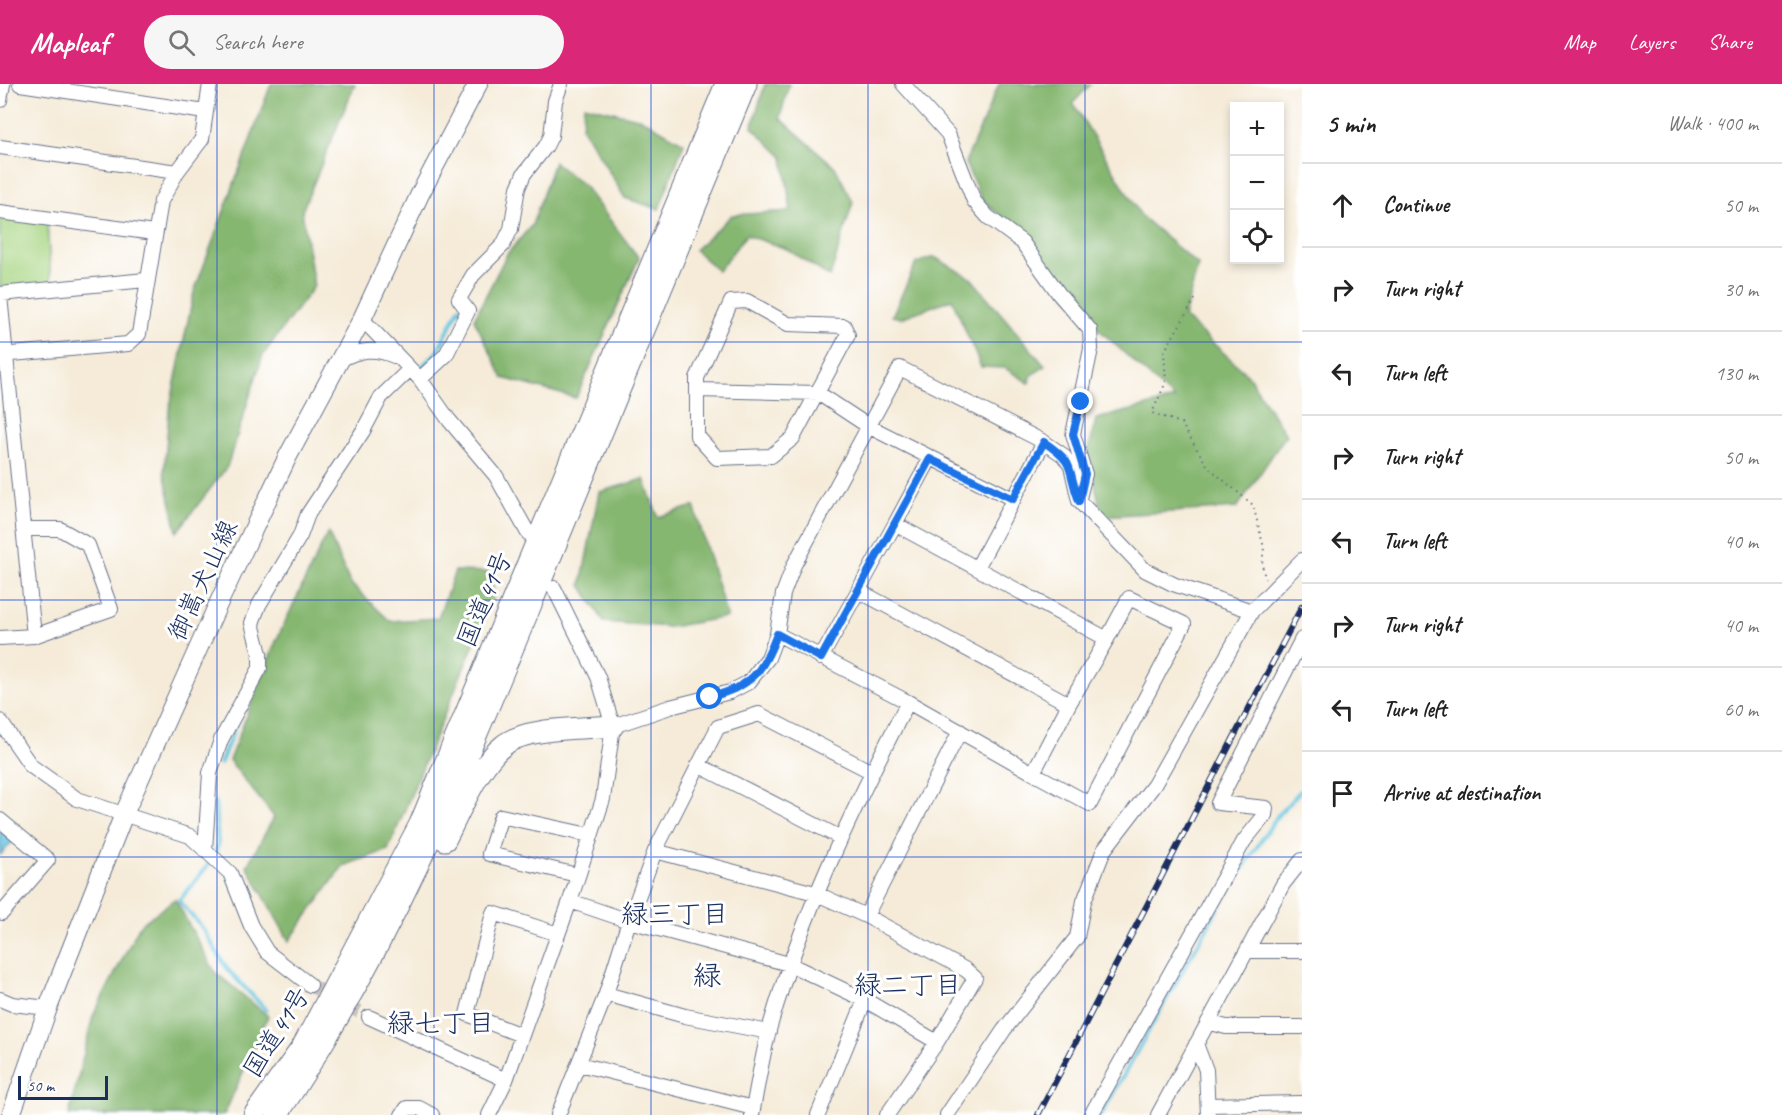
<!DOCTYPE html>
<html lang="en">
<head>
<meta charset="utf-8">
<style>
	:root { --surface:#fff; --page:#f6f6f6; --text:#222; --muted:#767676; --line:#e0e0e0; --accent:#db2777 }
	body { margin:0; font-family:Caveat,"Klee One",sans-serif; background:var(--page); color:var(--text) }
	.controls { position:absolute; right:18px; top:18px; display:grid; overflow:hidden; border-radius:0px; box-shadow:0 3px 9px #0003 }
	.controls button { width:54px; height:54px; display:grid; place-items:center; padding:0; border:0; border-bottom:2px solid var(--line); background:var(--surface); color:var(--text); font:30px sans-serif }
	.scale { position:absolute; left:18px; bottom:15px; width:90px; box-sizing:border-box; padding-left:6px; border:3px solid #1b2f5e; border-top:0; font-size:16px; line-height:21px; white-space:nowrap; color:#1b2f5e; -webkit-text-stroke:4px #fff; paint-order:stroke }
	.stop { position:absolute; width:18px; height:18px; margin:-14px; border:4px solid #1a73e8; border-radius:50%; background:#fff }
	.stop.end { background:#1a73e8; border-color:#fff; box-shadow:0 2px 6px #0008 }
	.list { margin:0; padding:0; list-style:none }
	h2 { display:flex; justify-content:space-between; align-items:center; height:78px; margin:0; padding:0 24px; font-size:26px }
	h2 small { font-size:20px; font-weight:400; color:var(--muted) }
	.list li { display:grid; grid-template-columns:39px 1fr auto; gap:18px; align-items:center; box-sizing:border-box; height:84px; padding:0 24px; border-top:2px solid var(--line) }
	.list b { display:block; font-size:22px; white-space:nowrap }
	.list em { font-size:20px; font-style:normal; color:var(--muted) }
	.icon { flex:none; width:33px; height:33px; fill:none; stroke:currentColor; stroke-width:2; stroke-linecap:round; stroke-linejoin:round }
	.map { position:relative; flex:none; width:1302px; height:1031px; overflow:hidden }
	header { display:flex; align-items:center; gap:36px; box-sizing:border-box; height:84px; padding:0 30px; background:var(--accent); color:#fff }
	header strong { font-size:28px }
	nav { display:flex; gap:33px; margin-inline-start:auto; font-size:21px }
	.search { width:420px; height:54px; background:var(--page); display:flex; align-items:center; gap:15px; box-sizing:border-box; padding:0 21px; border-radius:33px; color:var(--muted); font-size:22px }
	main { display:flex }
	aside { flex:1; background:var(--surface) }
	.map>svg:first-child { display:block }
	.green { fill:#a8d683; stroke:#628270; stroke-width:1.5 }
	.forest { fill:#86b771; stroke:#507368; stroke-width:1.5 }
	.water { fill:#63c5e1; stroke:#3f7aa0; stroke-width:1.5 }
	.lines { fill:none; stroke-linecap:round; stroke-linejoin:round }
	.stream { stroke:#63c5e1; stroke-width:4 }
	.minor-tunnel { stroke:#c9c5c0; stroke-width:14; stroke-dasharray:14 7; stroke-linecap:butt }
	.minor-casing { stroke:#677189; stroke-width:16 }
	.major-casing { stroke:#677189; stroke-width:20 }
	.highway-casing { stroke:#677189; stroke-width:23 }
	.path { stroke:#677189; stroke-width:2; stroke-dasharray:1.5 4.5; stroke-linecap:butt }
	.minor { stroke:#fff; stroke-width:14 }
	.major { stroke:#fff; stroke-width:18 }
	.highway { stroke:#fff; stroke-width:21 }
	.rail-casing { stroke:#1b2f5e; stroke-width:6 }
	.rail { stroke:#fff; stroke-width:4; stroke-dasharray:11; stroke-linecap:butt }
	.route { stroke:#1a73e8; stroke-width:8 }
	.grid { fill:none; stroke:#1d4ed8; stroke-width:1.5; stroke-opacity:0.55 }
	.labels { text-anchor:middle; stroke-width:6; stroke-linejoin:round; paint-order:stroke }
	.street-label { font-size:26px; fill:#1b2f5e; stroke:#fff }
	.neighbourhood-label { font-size:27px; fill:#1b2f5e; stroke:#fff }
	.quarter-label { font-size:28px; fill:#1b2f5e; stroke:#fff }
</style>
</head>
<body>
<header>
<strong>Mapleaf</strong>
<div class="search"><svg class="icon" aria-label="search" viewBox="0 0 24 24"><circle cx="10" cy="10" r="6"/><path d="M15 15l6 6"/></svg>Search here</div>
<nav><a>Map</a><a>Layers</a><a>Share</a></nav>
</header>
<main>
<div class="map">
<svg width="1302" height="1031" viewBox="0 0 1302 1031">
	<rect width="100%" height="100%" fill="#fff"/>
	<filter id="ink" filterUnits="userSpaceOnUse"><feTurbulence type="fractalNoise" baseFrequency=".0167" numOctaves="2"/><feDisplacementMap in="SourceGraphic" scale="12" xChannelSelector="R" yChannelSelector="G"/><feConvolveMatrix kernelMatrix="1 2 1 2 8 2 1 2 1" color-interpolation-filters="sRGB"/></filter>
	<filter id="wash" filterUnits="userSpaceOnUse"><feTurbulence type="fractalNoise" baseFrequency=".008" numOctaves="4" result="noise"/><feDisplacementMap in="SourceGraphic" scale="24" xChannelSelector="R" yChannelSelector="G"/><feGaussianBlur stdDeviation="1.35" result="paint"/><feColorMatrix in="noise" values="0 0 0 0 0 0 0 0 0 0 0 0 0 0 0 0 0 1.4 0 .05"/><feComposite in="paint" operator="in"/></filter>
	<g filter="url(#wash)">
		<rect width="100%" height="100%" fill="#f5ebd8"/>
		<path class="green" d="M 0,128 L 47,134 L 51,205 L 0,210 Z"/>
		<path class="forest" d="M 271,0 L 355,0 L 302,127 L 314,202 L 263,271 L 227,383 L 177,448 L 164,388 L 169,327 L 194,208 Z
			M 765,0 L 789,0 L 780,34 L 835,83 L 853,118 L 830,193 L 787,165 L 746,151 L 718,187 L 695,166 L 732,131 L 791,127 L 783,73 L 752,43 Z
			M 999,0 L 1091,0 L 1073,19 L 1141,132 L 1198,181 L 1184,233 L 1248,291 L 1286,351 L 1237,424 L 1102,432 L 1088,369 L 1096,335 L 1174,315 L 1093,240 L 1067,211 L 1033,160 L 982,116 L 965,79 Z
			M 584,21 L 642,35 L 684,59 L 659,125 L 625,114 L 582,43 Z
			M 554,78 L 584,102 L 639,174 L 576,314 L 503,294 L 474,235 L 507,170 L 532,141 Z
			M 934,173 L 971,194 L 1045,282 L 1031,292 L 1029,299 L 1005,284 L 981,283 L 952,215 L 901,234 L 892,232 L 916,179 Z
			M 644,395 L 658,433 L 694,422 L 727,533 L 670,543 L 604,538 L 581,501 L 599,408 Z
			M 328,448 L 350,499 L 390,537 L 438,534 L 455,487 L 490,488 L 494,512 L 388,766 L 343,782 L 289,857 L 247,782 L 274,733 L 229,676 L 276,557 Z
			M 175,815 L 215,888 L 268,932 L 224,1031 L 69,1031 L 93,932 L 140,841 Z"/>
		<path class="water" d="M 0,746 L 13,757 L 0,771 Z"/>
		<g class="lines">
			<path class="stream" d="M 416,288 L 437,268 L 460,223
				M 220,680 L 235,643
				M 215,769 L 218,761 L 215,717
				M 212,776 L 179,817 L 201,842 L 228,886 L 266,926
				M 1101,1031 L 1229,805 L 1278,731 L 1302,705"/>
		</g>
	</g>
	<g filter="url(#ink)">
		<g class="lines">
			<path class="minor-tunnel" d="M 310,901 L 369,933"/>
			<g class="minor-casing">
				<path id="minor" d="M 20,0 L 205,28
					M 903,0 L 948,50 L 974,117 L 988,133 L 1022,158 L 1059,210 L 1090,246 L 1091,265 L 1073,350 L 1085,390 L 1079,414
					M 0,16 L 3,0
					M 0,63 L 177,88
					M 0,128 L 154,149
					M 0,210 L 146,196
					M 0,212 L 34,552 L 0,554
					M 747,217 L 788,240 L 844,242 L 848,251 L 793,354 L 771,372 L 717,374 L 697,352 L 697,294 L 731,218 Z
					M 362,235 L 420,295 L 449,336 L 496,392 L 528,449
					M 0,271 L 128,260 L 139,250 L 161,117 L 177,88 L 202,55 L 210,0
					M 340,276 C 359,266 374,263 394,272
					M 420,295 L 446,271 L 468,227 L 459,215 L 473,191 L 503,161 L 511,145 L 518,104 L 524,90 L 546,62 L 551,52 L 555,17 L 561,0
					M 697,306 L 818,309 L 868,342 L 1013,415
					M 895,440 L 930,375
					M 23,445 L 60,445 L 88,461 L 111,525 L 34,552
					M 977,484 L 1044,358
					M 859,507 L 1069,620
					M 821,574 L 895,440 L 1107,555 L 1069,620 L 1033,689 L 908,618
					M 0,637 L 31,682 L 77,715 L 190,752 L 230,789 L 251,842 L 267,868 L 310,901
					M 613,642 L 670,623 L 730,608 L 749,598 L 768,574 L 777,550 L 783,510 L 794,481 L 900,284 L 1044,358 L 1063,371 L 1071,382 L 1079,417 L 1145,486 L 1173,500 L 1252,527
					M 698,681 L 839,753
					M 1033,689 L 1090,720 L 1184,540 L 1129,514 L 1107,555
					M 0,736 L 48,776 L 2,829 L 0,827
					M 205,766 L 210,689 L 221,656 L 260,584 L 260,570 L 252,539 L 259,521 L 300,452 L 308,430 L 363,347 L 381,313 L 410,285
					M 655,767 L 815,809 L 866,832 L 966,886 L 975,894 L 937,958 L 865,916 L 818,1031
					M 577,791 L 489,770 L 501,732 L 589,751
					M 570,817 L 629,837 L 789,880 L 865,916
					M 866,832 L 960,647
					M 1247,867 L 1302,867
					M 606,910 L 685,932 L 769,948
					M 0,915 L 12,920 L 48,924
					M 369,933 L 506,996
					M 1208,938 L 1226,943 L 1302,943
					M 521,951 L 467,930 L 493,829 L 558,850
					M 1196,960 L 1206,986 L 1208,1031
					M 579,980 L 753,1024
					M 1208,1021 L 1302,1019
					M 402,1031 L 407,1024 L 419,1024 L 432,1031
					M 489,1031 L 506,996 L 570,817 L 603,715 L 613,642 L 598,593 L 554,504
					M 558,1031 L 606,910 L 629,837 L 655,767 L 718,643 L 759,630 L 872,688
					M 752,1031 C 757,1003 762,974 769,946 C 802,830 853,724 908,618 L 777,550
					M 887,1031 L 937,958
					M 947,1031 L 1004,946 L 1077,853 L 1084,817 L 1104,766 L 1154,701 L 1252,527 L 1302,476
					M 1091,1031 L 1244,757 L 1265,731 L 1266,724 L 1218,719 L 1302,555
					M 1158,1031 L 1283,800 L 1302,776"/>
			</g>
			<g class="major-casing">
				<path id="major" d="M 11,1031 L 48,924 L 124,730 L 220,516 L 288,372 L 362,235 L 420,110 L 478,0"/>
			</g>
			<g class="highway-casing">
				<path id="highway" d="M 445,756 C 460,728 479,680 504,661 C 526,643 584,645 613,642
					M 254,1031 L 303,962 L 420,740 L 726,0
					M 277,1031 C 388,868 462,687 537,506 C 606,337 676,169 746,0"/>
			</g>
			<path class="path" d="M 1195,215 L 1164,268 L 1166,298 L 1152,329 L 1181,339 L 1208,383 L 1253,421 L 1264,464 L 1262,479 L 1265,495"/>
			<use href="#minor" class="minor"/>
			<use href="#major" class="major"/>
			<use href="#highway" class="highway"/>
			<g class="rail-casing">
				<path id="rail" d="M 1038,1031 L 1302,522"/>
			</g>
			<use href="#rail" class="rail"/>
		</g>
	</g>
	<g class="lines" filter="url(#ink)">
		<path class="route" d="M 710,613 C 751,603 763,588 777,550 L 821,574 L 930,375 L 1013,415 L 1044,358 C 1078,381 1066,384 1079,417 L 1085,390 L 1073,350 L 1081,318"/>
	</g>
	<path class="grid" d="M 217,0 L 217,1031M 434,0 L 434,1031M 651,0 L 651,1031M 868,0 L 868,1031M 1085,0 L 1085,1031M 0,258 L 1302,258M 0,516 L 1302,516M 0,773 L 1302,773"/>
	<g class="labels">
		<g class="street-label">
			<text transform="translate(202 496) rotate(-65)" y="9">御嵩犬山線</text>
			<text transform="translate(484 515) rotate(-67)" y="9">国道41号</text>
			<text transform="translate(276 948) rotate(-58)" y="9">国道41号</text>
		</g>
		<g class="neighbourhood-label">
			<text x="675" y="839">緑三丁目</text>
			<text x="908" y="910">緑二丁目</text>
			<text x="441" y="948">緑七丁目</text>
		</g>
		<g class="quarter-label">
			<text x="707" y="901">緑</text>
		</g>
	</g>
</svg>
<div class="controls">
<button>+</button>
<button>−</button>
<button><svg class="icon" aria-label="locate" viewBox="0 0 24 24"><circle cx="12" cy="12" r="6"/><path d="M12 2v4M12 18v4M2 12h4M18 12h4"/></svg></button>
</div>
<div class="scale">50 m</div>
<div class="stop" style="left:710px;top:613px"></div>
<div class="stop end" style="left:1081px;top:318px"></div>
</div>
<aside>
<h2>5 min<small>Walk · 400 m</small></h2>
<ul class="list">
<li><svg class="icon" aria-label="ahead" viewBox="0 0 24 24"><path d="M12 20V5M6 11l6-6 6 6"/></svg><div><b>Continue</b></div><em>50 m</em></li>
<li><svg class="icon" aria-label="right" viewBox="0 0 24 24"><path d="M7 20v-9h11M14 6l5 5-5 5"/></svg><div><b>Turn right</b></div><em>30 m</em></li>
<li><svg class="icon" aria-label="left" viewBox="0 0 24 24"><path d="M17 20v-9H6M10 6l-5 5 5 5"/></svg><div><b>Turn left</b></div><em>130 m</em></li>
<li><svg class="icon" aria-label="right" viewBox="0 0 24 24"><path d="M7 20v-9h11M14 6l5 5-5 5"/></svg><div><b>Turn right</b></div><em>50 m</em></li>
<li><svg class="icon" aria-label="left" viewBox="0 0 24 24"><path d="M17 20v-9H6M10 6l-5 5 5 5"/></svg><div><b>Turn left</b></div><em>40 m</em></li>
<li><svg class="icon" aria-label="right" viewBox="0 0 24 24"><path d="M7 20v-9h11M14 6l5 5-5 5"/></svg><div><b>Turn right</b></div><em>40 m</em></li>
<li><svg class="icon" aria-label="left" viewBox="0 0 24 24"><path d="M17 20v-9H6M10 6l-5 5 5 5"/></svg><div><b>Turn left</b></div><em>60 m</em></li>
<li><svg class="icon" aria-label="arrive" viewBox="0 0 24 24"><path d="M6 21V4h12l-3 4 3 4H6"/></svg><div><b>Arrive at destination</b></div></li>
</ul>
</aside>
</main>
</body>
</html>
